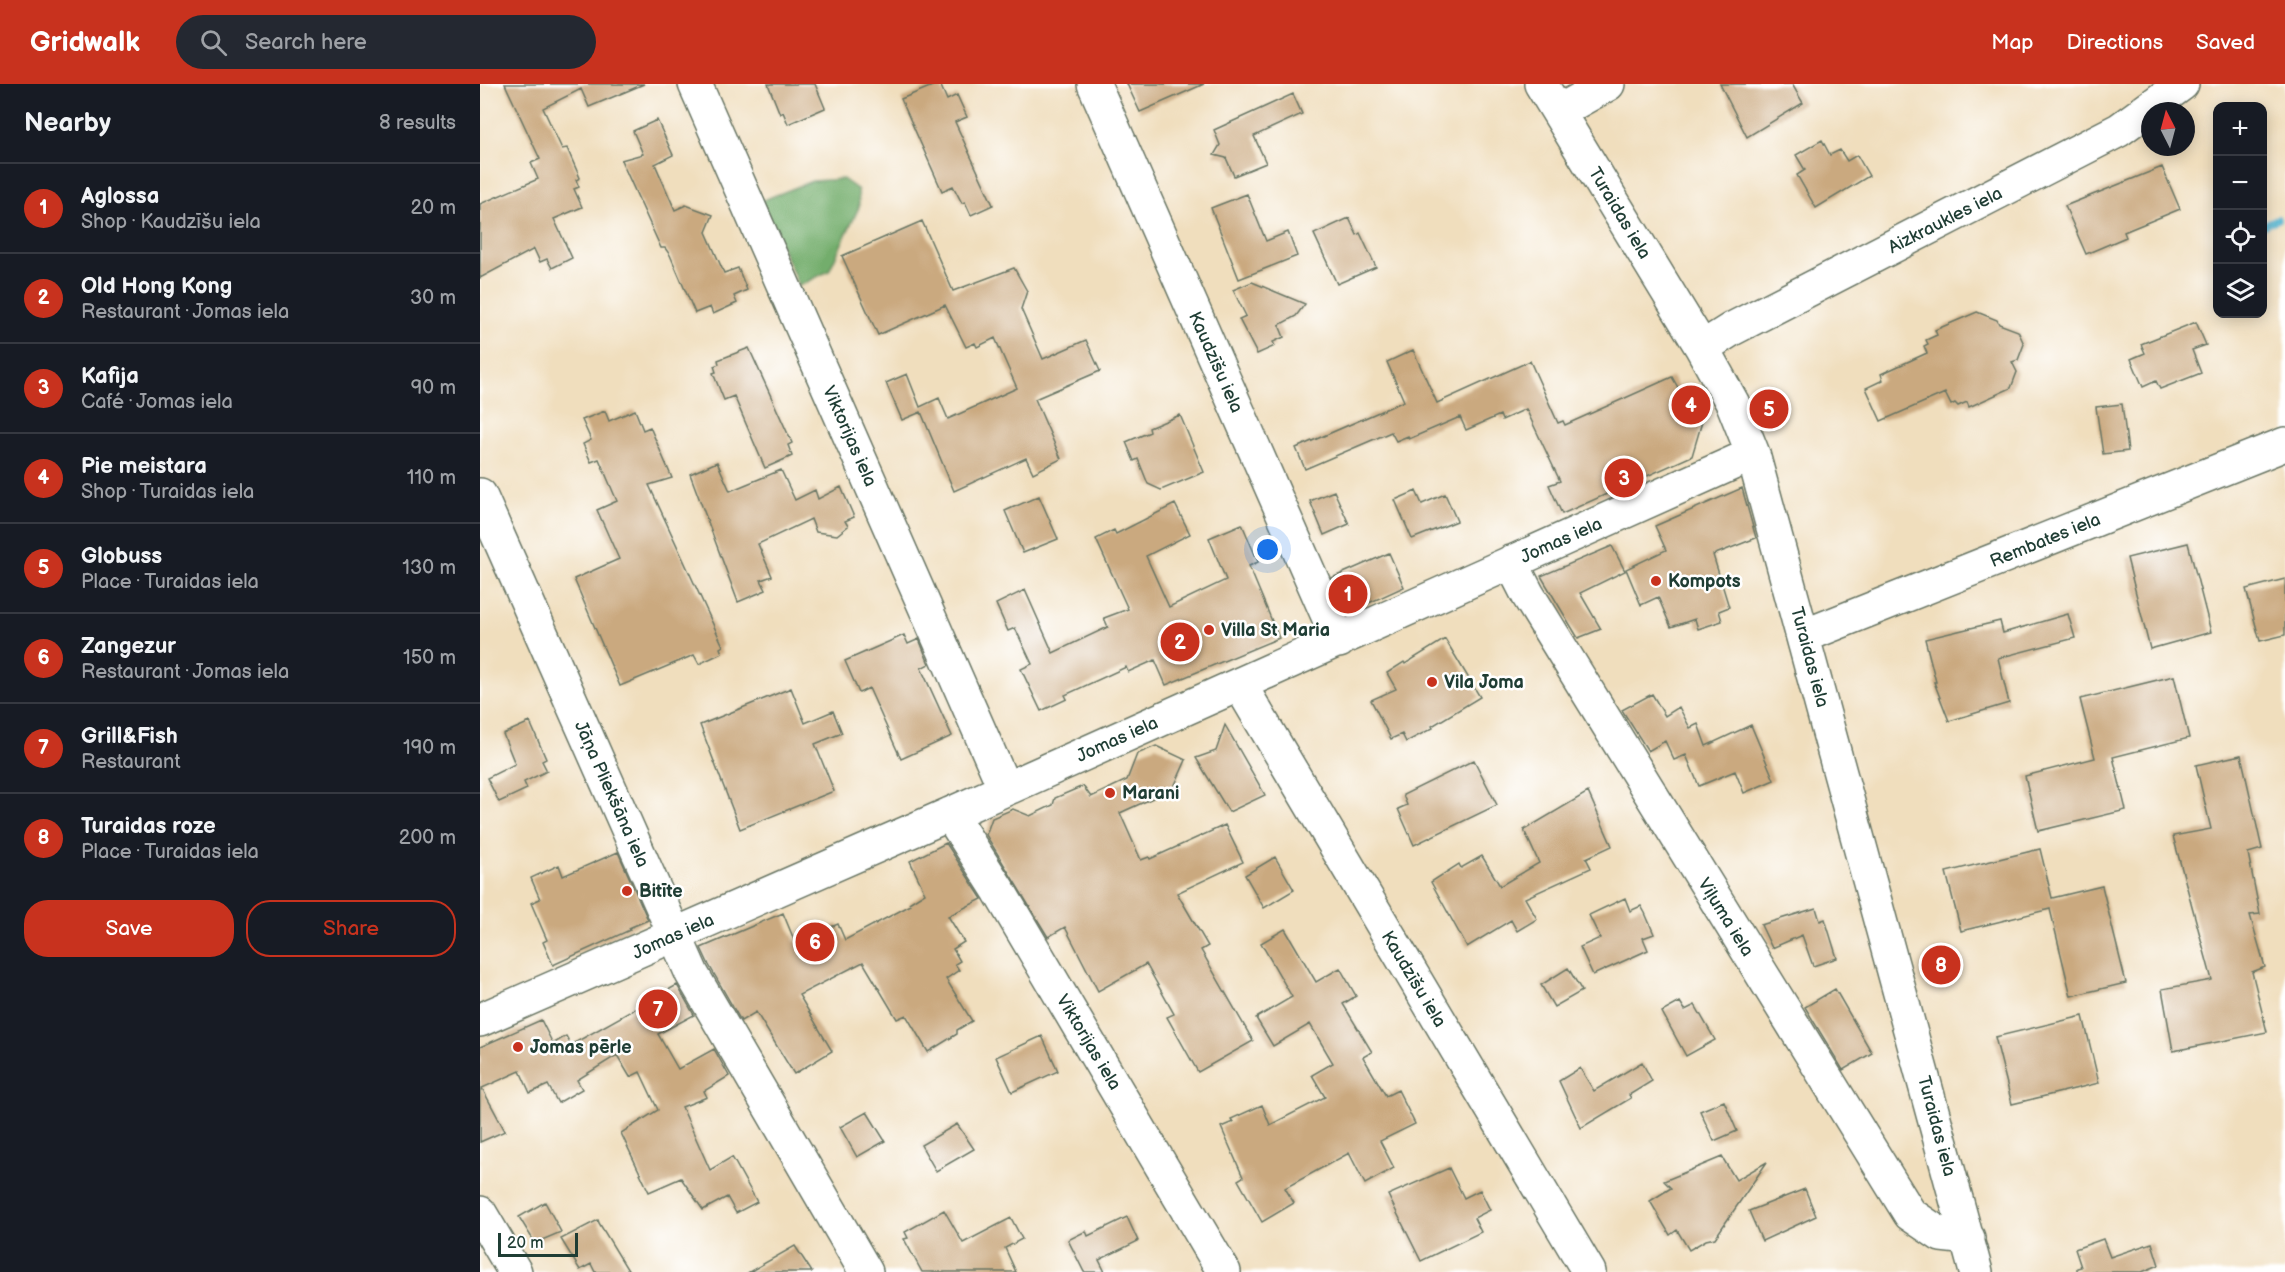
<!DOCTYPE html>
<html lang="en">
<head>
<meta charset="utf-8">
<style>
	:root { --surface:#171b24; --page:#242831; --text:#f1f3f6; --muted:#9ea1a6; --line:#363941; --accent:#c8321e }
	body { margin:0; font-family:"Balsamiq Sans",sans-serif; background:var(--page); color:var(--text) }
	.controls { position:absolute; right:18px; top:18px; display:grid; overflow:hidden; border-radius:12px; box-shadow:0 3px 15px #0003 }
	.controls button { width:54px; height:54px; display:grid; place-items:center; padding:0; border:0; border-bottom:2px solid var(--line); background:var(--surface); color:var(--text); font:30px sans-serif }
	.compass { position:absolute; left:1661px; top:18px; width:54px; height:54px; border-radius:50%; background:var(--surface); box-shadow:0 3px 15px #0003; rotate:354deg }
	.scale { position:absolute; left:18px; bottom:15px; width:80px; box-sizing:border-box; padding-left:6px; border:3px solid #1f3d34; border-top:0; font-size:16px; line-height:21px; white-space:nowrap; color:#1f3d34; -webkit-text-stroke:4px #fff; paint-order:stroke }
	.you { position:absolute; left:788px; top:466px; width:21px; height:21px; margin:-15px; border:4px solid #fff; border-radius:50%; background:#1a73e8; box-shadow:0 0 0 9px #1a73e833 }
	.badge { display:grid; place-items:center; width:39px; height:39px; border-radius:50%; background:var(--accent); color:#fff; font-size:20px; font-weight:700 }
	.pin { position:absolute; translate:-50% -50%; border:3px solid #fff; box-shadow:0 2px 6px #0006 }
	.list { margin:0; padding:0; list-style:none }
	h2 { display:flex; justify-content:space-between; align-items:center; height:78px; margin:0; padding:0 24px; font-size:26px }
	h2 small { font-size:20px; font-weight:400; color:var(--muted) }
	.list li { display:grid; grid-template-columns:39px 1fr auto; gap:18px; align-items:center; box-sizing:border-box; height:90px; padding:0 24px; border-top:2px solid var(--line) }
	.list b { display:block; font-size:22px; white-space:nowrap }
	.list p { margin:0; font-size:20px; white-space:nowrap; color:var(--muted) }
	.list em { font-size:20px; font-style:normal; color:var(--muted) }
	.actions { display:flex; gap:12px; padding:18px 24px }
	.actions a { flex:1; padding:14px 0; border:2px solid var(--accent); border-radius:24px; text-align:center; font-size:21px; color:var(--accent) }
	.actions .main { background:var(--accent); color:#fff }
	.icon { flex:none; width:33px; height:33px; fill:none; stroke:currentColor; stroke-width:2; stroke-linecap:round; stroke-linejoin:round }
	.map { position:relative; flex:none; width:1805px; height:1188px; overflow:hidden }
	header { display:flex; align-items:center; gap:36px; box-sizing:border-box; height:84px; padding:0 30px; background:var(--accent); color:#fff }
	header strong { font-size:28px }
	nav { display:flex; gap:33px; margin-inline-start:auto; font-size:21px }
	.search { width:420px; height:54px; background:var(--page); display:flex; align-items:center; gap:15px; box-sizing:border-box; padding:0 21px; border-radius:33px; color:var(--muted); font-size:22px }
	main { display:flex }
	aside { flex:1; background:var(--surface) }
	.map>svg:first-child { display:block }
	.forest { fill:#73ad6c; stroke:#497550; stroke-width:1.5 }
	.lines { fill:none; stroke-linecap:round; stroke-linejoin:round }
	.stream { stroke:#4fb2ce; stroke-width:8 }
	.building { fill:#caa97f }
	.minor-casing { stroke:#687564; stroke-width:36 }
	.minor { stroke:#fff; stroke-width:33 }
	.poi-dot { fill:#c8321e; stroke:#fff; stroke-width:2 }
	.labels { text-anchor:middle; stroke-width:5; stroke-linejoin:round; paint-order:stroke }
	.street-label { font-size:18px; fill:#1f3d34; stroke:#fff }
	.poi-label { font-size:18px; font-weight:bold; fill:#1f3d34; stroke:#fff; text-anchor:start }
</style>
</head>
<body>
<header>
<strong>Gridwalk</strong>
<div class="search"><svg class="icon" aria-label="search" viewBox="0 0 24 24"><circle cx="10" cy="10" r="6"/><path d="M15 15l6 6"/></svg>Search here</div>
<nav><a>Map</a><a>Directions</a><a>Saved</a></nav>
</header>
<main>
<aside>
<h2>Nearby<small>8 results</small></h2>
<ul class="list">
<li><span class="badge">1</span><div><b>Aglossa</b><p>Shop · Kaudzīšu iela</p></div><em>20 m</em></li>
<li><span class="badge">2</span><div><b>Old Hong Kong</b><p>Restaurant · Jomas iela</p></div><em>30 m</em></li>
<li><span class="badge">3</span><div><b>Kafija</b><p>Café · Jomas iela</p></div><em>90 m</em></li>
<li><span class="badge">4</span><div><b>Pie meistara</b><p>Shop · Turaidas iela</p></div><em>110 m</em></li>
<li><span class="badge">5</span><div><b>Globuss</b><p>Place · Turaidas iela</p></div><em>130 m</em></li>
<li><span class="badge">6</span><div><b>Zangezur</b><p>Restaurant · Jomas iela</p></div><em>150 m</em></li>
<li><span class="badge">7</span><div><b>Grill&amp;Fish</b><p>Restaurant</p></div><em>190 m</em></li>
<li><span class="badge">8</span><div><b>Turaidas roze</b><p>Place · Turaidas iela</p></div><em>200 m</em></li>
</ul>
<div class="actions"><a class="main">Save</a><a>Share</a></div>
</aside>
<div class="map">
<svg width="1805" height="1188" viewBox="0 0 1805 1188">
	<rect width="100%" height="100%" fill="#fff"/>
	<filter id="ink" filterUnits="userSpaceOnUse"><feTurbulence type="fractalNoise" baseFrequency=".0167" numOctaves="2"/><feDisplacementMap in="SourceGraphic" scale="12" xChannelSelector="R" yChannelSelector="G"/><feConvolveMatrix kernelMatrix="1 2 1 2 8 2 1 2 1" color-interpolation-filters="sRGB"/></filter>
	<filter id="wash" filterUnits="userSpaceOnUse"><feTurbulence type="fractalNoise" baseFrequency=".008" numOctaves="4" result="noise"/><feDisplacementMap in="SourceGraphic" scale="24" xChannelSelector="R" yChannelSelector="G"/><feGaussianBlur stdDeviation="1.35" result="paint"/><feColorMatrix in="noise" values="0 0 0 0 0 0 0 0 0 0 0 0 0 0 0 0 0 1.4 0 .05"/><feComposite in="paint" operator="in"/></filter>
	<g filter="url(#wash)">
		<rect width="100%" height="100%" fill="#f0debd"/>
		<path class="forest" d="M 363,95 L 378,106 L 379,123 L 349,187 L 319,202 L 281,117 L 332,97 Z"/>
		<g class="lines">
			<path class="stream" d="M 1782,142 L 1797,135"/>
		</g>
		<g id="blocks">
			<path class="building" d="M 25,0 L 164,0 L 109,23 L 101,5 L 63,24 L 82,65 L 87,64 L 100,94 L 96,96 L 99,103 L 94,105 L 102,123 L 74,135 L 92,174 L 72,184 L 67,175 L 60,178 L 54,165 L 0,194 L 0,120 L 58,95 L 51,79 L 60,75 Z
				M 288,0 L 335,0 L 345,24 L 308,40 L 303,28 L 300,30 Z
				M 457,0 L 460,0 L 467,16 L 477,11 L 487,33 L 475,38 L 513,121 L 491,131 L 485,118 L 482,119 L 473,102 L 462,107 L 421,15 Z
				M 647,0 L 724,0 L 660,28 Z
				M 1240,0 L 1312,0 L 1323,19 L 1267,53 Z
				M 813,10 L 822,30 L 774,52 L 786,79 L 754,92 L 746,74 L 734,71 L 740,61 L 734,46 Z
				M 177,36 L 193,71 L 175,80 L 195,126 L 206,121 L 233,131 L 226,148 L 244,189 L 258,184 L 267,206 L 254,212 L 257,219 L 233,230 L 230,223 L 215,229 L 190,171 L 185,164 L 181,164 L 141,76 L 163,70 L 153,47 Z
				M 1342,56 L 1350,71 L 1360,66 L 1367,77 L 1377,71 L 1389,92 L 1336,124 L 1317,91 L 1325,86 L 1316,71 Z
				M 1682,83 L 1700,125 L 1644,148 L 1646,153 L 1606,170 L 1585,122 Z
				M 767,110 L 786,157 L 808,148 L 817,172 L 759,195 L 731,124 Z
				M 869,134 L 877,151 L 880,149 L 896,183 L 857,200 L 834,150 Z
				M 442,137 L 473,207 L 534,184 L 547,207 L 541,225 L 563,275 L 606,256 L 620,287 L 555,315 L 581,375 L 553,389 L 546,374 L 474,407 L 441,328 L 422,336 L 406,299 L 427,290 L 440,323 L 459,314 L 468,335 L 537,304 L 515,254 L 497,263 L 495,259 L 486,263 L 465,221 L 398,251 L 362,172 Z
				M 772,198 L 825,220 L 816,232 L 799,241 L 804,253 L 793,258 L 795,262 L 777,270 L 759,235 L 766,232 L 753,206 Z
				M 1497,228 L 1517,236 L 1519,240 L 1538,247 L 1544,260 L 1538,276 L 1532,278 L 1537,288 L 1531,304 L 1489,323 L 1487,318 L 1478,322 L 1475,319 L 1471,321 L 1465,309 L 1401,337 L 1386,304 L 1403,296 L 1401,290 L 1447,269 L 1444,262 L 1448,260 L 1446,256 L 1457,251 L 1455,246 Z
				M 1716,238 L 1726,261 L 1712,266 L 1721,289 L 1680,305 L 1676,297 L 1663,303 L 1651,275 L 1665,269 L 1661,260 Z
				M 269,264 L 312,359 L 308,361 L 312,372 L 285,384 L 254,312 L 244,316 L 233,289 L 236,288 L 234,282 L 239,280 L 238,276 Z
				M 933,266 L 957,319 L 1050,277 L 1078,339 L 1083,337 L 1085,341 L 1192,293 L 1200,307 L 1210,302 L 1224,331 L 1212,372 L 1082,430 L 1069,401 L 1080,397 L 1046,325 L 1022,336 L 1020,331 L 986,346 L 980,333 L 929,355 L 928,352 L 916,357 L 911,348 L 825,385 L 816,364 L 924,317 L 907,278 Z
				M 1642,320 L 1648,367 L 1623,370 L 1616,323 Z
				M 155,326 L 163,346 L 170,343 L 192,394 L 169,401 L 243,562 L 240,564 L 242,569 L 219,580 L 214,571 L 140,602 L 94,495 L 139,475 L 117,426 L 137,417 L 119,375 L 111,378 L 103,360 L 111,356 L 102,336 L 125,327 L 129,337 Z
				M 700,331 L 724,388 L 681,406 L 668,400 L 658,375 L 654,377 L 646,358 L 670,348 L 669,344 Z
				M 237,378 L 250,407 L 301,386 L 315,416 L 335,406 L 338,415 L 361,403 L 374,433 L 365,437 L 368,442 L 357,451 L 336,448 L 331,435 L 278,460 L 292,492 L 281,496 L 286,506 L 258,518 L 210,390 Z
				M 1262,404 L 1276,454 L 1233,471 L 1249,523 L 1239,527 L 1242,537 L 1218,545 L 1215,535 L 1191,543 L 1178,513 L 1161,521 L 1146,485 L 1186,466 L 1175,442 Z
				M 854,407 L 869,440 L 844,451 L 830,417 Z
				M 936,407 L 942,420 L 965,410 L 977,437 L 932,455 L 915,416 Z
				M 559,412 L 578,455 L 543,469 L 525,427 Z
				M 695,420 L 710,450 L 666,472 L 689,523 L 746,496 L 729,454 L 762,440 L 778,478 L 769,482 L 799,554 L 686,601 L 675,576 L 648,588 L 646,583 L 585,611 L 587,615 L 561,627 L 541,585 L 552,580 L 535,544 L 528,547 L 516,520 L 545,506 L 573,569 L 628,543 L 624,534 L 648,525 L 616,455 L 634,446 L 636,450 Z
				M 1708,459 L 1731,548 L 1670,565 L 1647,474 Z
				M 1132,462 L 1145,487 L 1100,509 L 1121,545 L 1098,554 L 1061,492 Z
				M 909,469 L 924,503 L 867,529 L 852,494 Z
				M 1805,495 L 1805,551 L 1780,557 L 1766,505 Z
				M 1588,530 L 1595,554 L 1518,574 L 1529,619 L 1469,637 L 1454,598 L 1456,598 L 1445,555 L 1520,537 L 1523,549 Z
				M 424,551 L 428,560 L 439,555 L 449,580 L 441,584 L 472,652 L 421,675 L 389,604 L 379,609 L 365,577 Z
				M 965,555 L 1000,613 L 952,642 L 953,644 L 926,658 L 922,650 L 911,655 L 891,616 L 916,605 L 907,589 L 924,578 L 925,580 Z
				M 1694,592 L 1709,654 L 1633,673 L 1646,726 L 1558,747 L 1545,692 L 1615,674 L 1600,615 Z
				M 311,604 L 325,639 L 353,627 L 362,649 L 335,660 L 354,707 L 260,745 L 220,641 Z
				M 1172,610 L 1185,632 L 1199,623 L 1210,644 L 1218,640 L 1226,662 L 1271,641 L 1294,696 L 1264,709 L 1255,687 L 1219,702 L 1206,671 L 1194,676 L 1185,657 L 1168,667 L 1142,626 Z
				M 50,638 L 66,675 L 62,677 L 67,687 L 44,698 L 47,705 L 19,718 L 7,694 L 35,680 L 23,650 Z
				M 745,641 L 785,711 L 749,728 L 716,674 L 736,667 Z
				M 676,662 L 706,676 L 693,705 L 640,729 L 661,776 L 669,773 L 670,775 L 745,741 L 763,778 L 697,809 L 728,862 L 721,866 L 773,957 L 718,988 L 687,933 L 694,930 L 666,880 L 618,907 L 585,843 L 568,853 L 506,751 L 512,734 L 533,725 L 550,732 L 573,721 L 575,714 L 603,702 L 611,713 L 647,696 L 657,670 Z
				M 1761,671 L 1782,765 L 1768,769 L 1780,830 L 1770,831 L 1785,883 L 1772,888 L 1787,948 L 1693,967 L 1682,905 L 1732,896 L 1693,752 L 1731,745 L 1716,681 Z
				M 994,676 L 1017,721 L 934,761 L 918,725 L 927,721 L 923,711 Z
				M 1108,708 L 1132,762 L 1106,774 L 1111,784 L 1045,814 L 1057,835 L 1037,847 L 1031,836 L 987,863 L 951,798 L 979,780 L 981,784 L 1002,772 L 1020,802 L 1059,779 L 1044,746 Z
				M 466,759 L 502,815 L 468,832 L 484,858 L 473,865 L 480,877 L 475,880 L 479,886 L 466,895 L 492,937 L 477,946 L 477,950 L 448,968 L 426,931 L 417,935 L 383,878 L 319,911 L 352,967 L 314,990 L 276,928 L 261,937 L 229,881 L 221,864 L 303,829 L 315,858 L 358,840 L 365,856 L 431,821 L 429,819 L 445,809 L 430,777 Z
				M 1560,765 L 1572,814 L 1622,802 L 1646,899 L 1591,912 L 1570,825 L 1481,847 L 1466,788 Z
				M 138,768 L 168,836 L 149,844 L 150,846 L 73,881 L 63,858 L 67,856 L 51,819 L 60,815 L 51,794 L 79,781 L 83,792 Z
				M 795,773 L 814,806 L 784,824 L 765,791 Z
				M 1145,814 L 1150,827 L 1161,822 L 1165,829 L 1174,850 L 1163,854 L 1168,866 L 1113,891 L 1100,863 L 1120,854 L 1109,831 Z
				M 1336,824 L 1340,837 L 1345,835 L 1357,874 L 1333,882 L 1322,851 L 1292,864 L 1281,841 Z
				M 805,845 L 836,898 L 860,884 L 876,912 L 863,920 L 892,968 L 883,973 L 906,1012 L 918,1006 L 935,1040 L 900,1057 L 914,1084 L 885,1100 L 869,1069 L 805,1104 L 814,1119 L 782,1138 L 758,1096 L 763,1093 L 741,1043 L 753,1038 L 751,1035 L 782,1021 L 790,1041 L 845,1013 L 832,991 L 853,979 L 830,940 L 793,962 L 776,934 L 812,913 L 781,859 Z
				M 1088,884 L 1102,907 L 1074,923 L 1061,901 Z
				M 197,901 L 214,931 L 178,950 L 198,985 L 234,965 L 249,992 L 224,1007 L 227,1013 L 202,1023 L 230,1086 L 252,1073 L 277,1118 L 256,1129 L 247,1113 L 223,1126 L 201,1094 L 169,1108 L 141,1049 L 178,1026 L 160,988 L 150,993 L 137,971 L 97,996 L 102,1005 L 78,1019 L 68,1001 L 50,1009 L 40,987 L 2,1004 L 25,1047 L 0,1058 L 0,963 L 61,936 L 73,960 L 86,952 L 91,961 L 162,921 L 159,916 L 178,905 L 181,910 Z
				M 1355,905 L 1392,969 L 1363,986 L 1325,923 Z
				M 1200,918 L 1205,926 L 1215,921 L 1235,956 L 1206,972 L 1182,928 Z
				M 1603,932 L 1619,999 L 1532,1020 L 1515,953 Z
				M 562,952 L 578,987 L 532,1008 L 516,973 Z
				M 1162,978 L 1172,997 L 1149,1011 L 1151,1014 L 1101,1044 L 1079,997 L 1100,984 L 1114,1007 Z
				M 1244,1017 L 1257,1047 L 1234,1057 L 1220,1027 Z
				M 387,1028 L 405,1057 L 377,1073 L 360,1043 Z
				M 477,1040 L 494,1065 L 456,1087 L 441,1061 Z
				M 1242,1073 L 1256,1096 L 1287,1078 L 1235,1154 L 1226,1156 L 1209,1166 L 1197,1146 L 1190,1151 L 1170,1117 L 1191,1104 L 1184,1097 Z
				M 969,1084 L 984,1114 L 1000,1106 L 1010,1126 L 994,1134 L 1001,1148 L 941,1177 L 908,1111 Z
				M 1325,1105 L 1336,1132 L 1282,1157 L 1269,1127 Z
				M 65,1118 L 81,1148 L 55,1159 L 39,1133 Z
				M 464,1126 L 483,1159 L 531,1134 L 542,1155 L 525,1164 L 536,1188 L 442,1188 L 424,1155 L 428,1154 L 425,1148 Z
				M 647,1133 L 658,1157 L 619,1176 L 625,1188 L 604,1188 L 588,1156 L 606,1147 L 608,1152 Z
				M 118,1136 L 119,1139 L 149,1188 L 115,1188 L 111,1180 L 100,1186 L 81,1155 Z
				M 1623,1155 L 1630,1173 L 1672,1159 L 1679,1181 L 1662,1188 L 1597,1188 L 1597,1184 L 1601,1183 L 1595,1165 Z
				M 315,1162 L 332,1188 L 269,1188 Z"/>
		</g>
	</g>
	<g filter="url(#ink)">
		<use href="#blocks" fill-opacity="0" stroke="#687564" stroke-width="1.5"/>
		<g class="lines">
			<g class="minor-casing">
				<path id="minor" d="M 215,0 L 525,705
					M 614,0 L 859,557
					M 1061,0 L 1222,264 L 1253,320 L 1273,370 L 1496,1188
					M 1078,28 L 1128,0
					M 1222,264 L 1252,245 L 1639,46 L 1702,0
					M 0,411 L 212,890 L 386,1188
					M 1031,478 L 1048,511 L 1430,1130 L 1461,1151 L 1488,1154
					M 1324,552 L 1805,360
					M 760,601 L 1109,1188
					M 470,730 L 519,807 L 744,1188
					M 0,936 L 470,730 L 1273,370
					M 0,1129 L 35,1188"/>
			</g>
			<use href="#minor" class="minor"/>
		</g>
	</g>
	<g class="poi-dot">
		<circle cx="1176" cy="497" r="6"/>
		<circle cx="729" cy="546" r="6"/>
		<circle cx="952" cy="598" r="6"/>
		<circle cx="630" cy="709" r="6"/>
		<circle cx="147" cy="807" r="6"/>
		<circle cx="38" cy="963" r="6"/>
	</g>
	<g class="labels">
		<g class="street-label">
			<text transform="translate(1140 129) rotate(59)" y="6">Turaidas iela</text>
			<text transform="translate(1465 136) rotate(-27)" y="6">Aizkraukles iela</text>
			<text transform="translate(736 278) rotate(66)" y="6">Kaudzīšu iela</text>
			<text transform="translate(370 352) rotate(66)" y="6">Viktorijas iela</text>
			<text transform="translate(1081 456) rotate(-24)" y="6">Jomas iela</text>
			<text transform="translate(1565 456) rotate(-22)" y="6">Rembates iela</text>
			<text transform="translate(1330 573) rotate(75)" y="6">Turaidas iela</text>
			<text transform="translate(637 655) rotate(-24)" y="6">Jomas iela</text>
			<text transform="translate(132 710) rotate(66)" y="6">Jāņa Pliekšāna iela</text>
			<text transform="translate(1246 833) rotate(58)" y="6">Viļuma iela</text>
			<text transform="translate(193 852) rotate(-24)" y="6">Jomas iela</text>
			<text transform="translate(934 895) rotate(59)" y="6">Kaudzīšu iela</text>
			<text transform="translate(609 958) rotate(59)" y="6">Viktorijas iela</text>
			<text transform="translate(1457 1042) rotate(75)" y="6">Turaidas iela</text>
		</g>
		<g class="poi-label">
			<text x="1188" y="503">Kompots</text>
			<text x="741" y="552">Villa St Maria</text>
			<text x="964" y="604">Vila Joma</text>
			<text x="642" y="715">Marani</text>
			<text x="159" y="813">Bitīte</text>
			<text x="50" y="969">Jomas pērle</text>
		</g>
	</g>
</svg>
<div class="controls">
<button>+</button>
<button>−</button>
<button><svg class="icon" aria-label="locate" viewBox="0 0 24 24"><circle cx="12" cy="12" r="6"/><path d="M12 2v4M12 18v4M2 12h4M18 12h4"/></svg></button>
<button><svg class="icon" aria-label="layers" viewBox="0 0 24 24"><path d="M12 4l9 5-9 5-9-5zM3 14l9 5 9-5"/></svg></button>
</div>
<svg class="compass" viewBox="-18 -18 36 36"><path d="M0-13l5 13h-10z" fill="#e53935"/><path d="M0 13l5-13h-10z" fill="#9ea1a6"/></svg>
<div class="scale">20 m</div>
<div class="you"></div>
<div class="pin badge" style="left:868px;top:510px">1</div>
<div class="pin badge" style="left:700px;top:558px">2</div>
<div class="pin badge" style="left:1144px;top:394px">3</div>
<div class="pin badge" style="left:1211px;top:321px">4</div>
<div class="pin badge" style="left:1289px;top:325px">5</div>
<div class="pin badge" style="left:335px;top:858px">6</div>
<div class="pin badge" style="left:178px;top:925px">7</div>
<div class="pin badge" style="left:1461px;top:881px">8</div>
</div>
</main>
</body>
</html>
